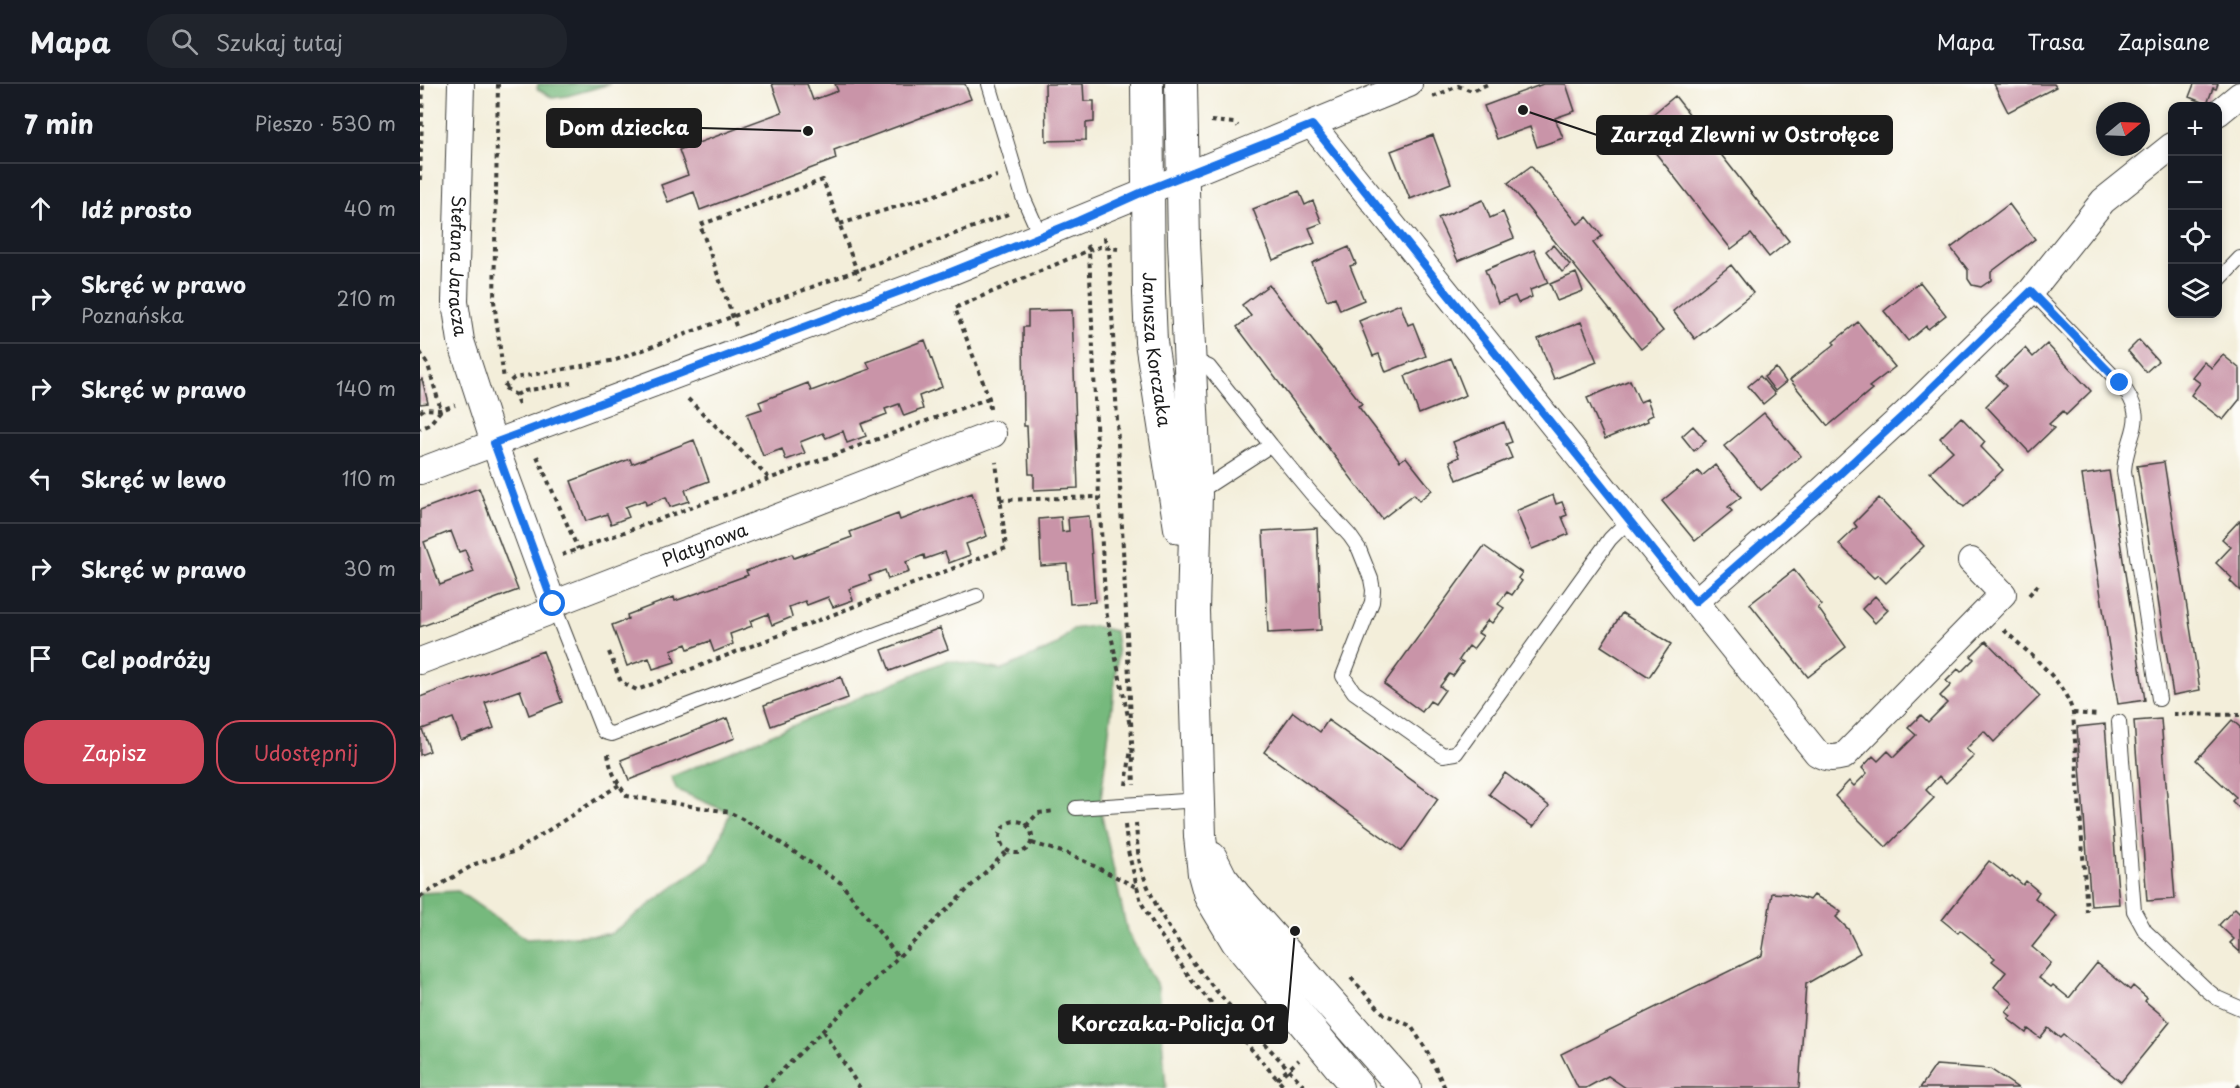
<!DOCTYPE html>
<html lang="pl">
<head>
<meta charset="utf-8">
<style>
	:root { --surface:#171b24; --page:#20242c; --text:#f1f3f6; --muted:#9ea1a6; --line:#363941; --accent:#d1495b }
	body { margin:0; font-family:"Playpen Sans",sans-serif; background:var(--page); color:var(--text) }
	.controls { position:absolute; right:18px; top:18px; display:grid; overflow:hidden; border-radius:12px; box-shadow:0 3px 9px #0003 }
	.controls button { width:54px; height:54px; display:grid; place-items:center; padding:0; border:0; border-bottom:2px solid var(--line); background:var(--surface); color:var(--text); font:30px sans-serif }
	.compass { position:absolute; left:1676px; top:18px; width:54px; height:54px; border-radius:50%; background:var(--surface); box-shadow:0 3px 9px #0003; rotate:71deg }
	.stop { position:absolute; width:18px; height:18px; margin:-14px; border:4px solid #1a73e8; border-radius:50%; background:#fff }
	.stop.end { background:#1a73e8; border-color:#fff; box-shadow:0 2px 6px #0008 }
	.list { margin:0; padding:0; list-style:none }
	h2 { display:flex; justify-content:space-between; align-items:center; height:78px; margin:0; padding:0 24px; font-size:26px }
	h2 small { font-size:20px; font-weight:400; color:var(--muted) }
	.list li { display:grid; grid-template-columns:39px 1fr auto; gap:18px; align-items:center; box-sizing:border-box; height:90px; padding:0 24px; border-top:2px solid var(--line) }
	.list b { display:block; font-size:22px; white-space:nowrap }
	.list p { margin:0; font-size:20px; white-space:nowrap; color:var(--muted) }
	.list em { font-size:20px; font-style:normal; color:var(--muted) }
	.actions { display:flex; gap:12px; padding:18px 24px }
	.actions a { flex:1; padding:14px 0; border:2px solid var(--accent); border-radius:24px; text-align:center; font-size:21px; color:var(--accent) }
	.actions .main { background:var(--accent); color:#fff }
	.icon { flex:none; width:33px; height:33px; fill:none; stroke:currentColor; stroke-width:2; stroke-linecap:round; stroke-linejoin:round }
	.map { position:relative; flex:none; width:1820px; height:1004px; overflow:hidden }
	header { display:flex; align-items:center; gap:36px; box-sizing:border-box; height:84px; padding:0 30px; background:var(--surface); border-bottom:2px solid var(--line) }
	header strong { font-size:28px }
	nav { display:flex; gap:33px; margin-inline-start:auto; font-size:21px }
	.search { width:420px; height:54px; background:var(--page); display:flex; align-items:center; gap:15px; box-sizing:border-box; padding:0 21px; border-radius:24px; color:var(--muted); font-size:22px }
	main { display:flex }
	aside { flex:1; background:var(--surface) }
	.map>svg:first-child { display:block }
	.forest { fill:#76b97d; stroke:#496a4c; stroke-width:1.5 }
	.building { fill:#c994a8; fill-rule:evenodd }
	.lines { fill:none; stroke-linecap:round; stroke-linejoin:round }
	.service-casing { stroke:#3c3c38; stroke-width:16 }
	.minor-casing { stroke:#3c3c38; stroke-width:28 }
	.tertiary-casing { stroke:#3c3c38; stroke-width:34 }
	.path { stroke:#3c3c38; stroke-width:4; stroke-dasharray:4.5 4.5; stroke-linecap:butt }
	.service { stroke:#fff; stroke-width:14 }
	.minor { stroke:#fff; stroke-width:26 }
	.tertiary { stroke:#fff; stroke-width:32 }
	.route { stroke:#1a73e8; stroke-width:8 }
	.labels { text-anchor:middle; stroke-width:6; stroke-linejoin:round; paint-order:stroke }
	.street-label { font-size:18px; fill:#1c1c1c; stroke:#fdfcf7 }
	.leader { fill:none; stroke:#1c1c1c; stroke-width:2 }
	.callout-dot { fill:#1c1c1c; stroke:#fdfcf7; stroke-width:2 }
	.callout { fill:#1c1c1c; stroke:#1c1c1c; stroke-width:2 }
	.callout-label { font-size:20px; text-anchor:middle; font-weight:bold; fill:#fff }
</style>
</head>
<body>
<header>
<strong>Mapa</strong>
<div class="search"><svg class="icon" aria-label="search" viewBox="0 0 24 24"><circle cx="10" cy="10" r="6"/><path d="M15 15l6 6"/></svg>Szukaj tutaj</div>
<nav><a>Mapa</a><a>Trasa</a><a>Zapisane</a></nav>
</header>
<main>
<aside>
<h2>7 min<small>Pieszo · 530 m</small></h2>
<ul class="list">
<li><svg class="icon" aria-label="ahead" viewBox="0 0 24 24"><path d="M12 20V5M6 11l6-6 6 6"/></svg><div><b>Idź prosto</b></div><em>40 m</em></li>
<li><svg class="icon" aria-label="right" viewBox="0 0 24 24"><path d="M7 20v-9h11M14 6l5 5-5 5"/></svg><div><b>Skręć w prawo</b><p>Poznańska</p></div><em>210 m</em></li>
<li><svg class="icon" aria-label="right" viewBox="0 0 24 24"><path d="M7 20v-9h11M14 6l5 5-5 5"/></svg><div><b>Skręć w prawo</b></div><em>140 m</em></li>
<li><svg class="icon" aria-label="left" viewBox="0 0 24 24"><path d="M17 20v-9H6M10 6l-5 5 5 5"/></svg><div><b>Skręć w lewo</b></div><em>110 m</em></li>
<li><svg class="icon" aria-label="right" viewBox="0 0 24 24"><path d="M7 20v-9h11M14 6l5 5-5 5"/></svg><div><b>Skręć w prawo</b></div><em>30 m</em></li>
<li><svg class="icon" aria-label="arrive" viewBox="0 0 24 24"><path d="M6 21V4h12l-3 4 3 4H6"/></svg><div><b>Cel podróży</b></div></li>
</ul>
<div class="actions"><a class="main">Zapisz</a><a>Udostępnij</a></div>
</aside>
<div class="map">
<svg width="1820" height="1004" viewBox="0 0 1820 1004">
	<rect width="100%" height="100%" fill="#fdfcf7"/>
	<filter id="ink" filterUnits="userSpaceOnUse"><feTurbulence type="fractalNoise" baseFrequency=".0167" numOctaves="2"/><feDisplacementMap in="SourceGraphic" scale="12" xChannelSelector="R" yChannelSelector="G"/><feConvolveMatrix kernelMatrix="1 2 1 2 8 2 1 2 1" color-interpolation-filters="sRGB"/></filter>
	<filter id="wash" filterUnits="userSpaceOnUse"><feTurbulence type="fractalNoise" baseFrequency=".008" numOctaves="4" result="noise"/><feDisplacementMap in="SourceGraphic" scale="24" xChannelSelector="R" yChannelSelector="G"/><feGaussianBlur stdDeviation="1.35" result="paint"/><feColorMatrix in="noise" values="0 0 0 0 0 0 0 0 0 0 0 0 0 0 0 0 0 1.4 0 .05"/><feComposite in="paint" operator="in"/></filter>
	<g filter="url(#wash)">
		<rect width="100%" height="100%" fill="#f3eeda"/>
		<path class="forest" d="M 118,0 L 190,0 L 147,12 L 133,14 L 117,5 Z
			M 673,542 L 695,547 L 698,571 L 680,723 L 707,847 L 738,903 L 746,1004 L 0,1004 L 0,809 L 38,807 L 106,855 L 190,850 L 291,775 L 310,729 L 257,706 L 251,693 L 528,576 L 581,586 L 637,561 L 653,545 Z"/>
		<g id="blocks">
			<path class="building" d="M 352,0 L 387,0 L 393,16 L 418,7 L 415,0 L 545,0 L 551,15 L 414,66 L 416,75 L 280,126 L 274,108 L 248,118 L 241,101 L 268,91 L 259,66 L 362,28 Z
				M 625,0 L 663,0 L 664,17 L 674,17 L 674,38 L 666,39 L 666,56 L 626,57 Z
				M 1123,0 L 1146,0 L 1155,27 L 1135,34 L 1143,54 L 1117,63 L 1110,43 L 1077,55 L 1064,22 Z
				M 1574,0 L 1634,0 L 1636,3 L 1588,28 Z
				M 1774,0 L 1798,0 L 1796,5 L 1793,4 L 1787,20 L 1769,13 Z
				M 1255,12 L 1369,157 L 1349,173 L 1331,150 L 1311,165 L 1216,44 Z
				M 1013,51 L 1031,99 L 990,115 L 971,67 Z
				M 1111,82 L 1158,140 L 1167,133 L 1182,152 L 1173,159 L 1243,247 L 1221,265 L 1088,99 Z
				M 879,107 L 885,121 L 893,117 L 902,139 L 889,144 L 895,159 L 853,176 L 833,125 Z
				M 1063,116 L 1070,134 L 1083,128 L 1094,154 L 1038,177 L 1018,134 Z
				M 1589,120 L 1615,155 L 1571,188 L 1571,196 L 1561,203 L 1552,201 L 1548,195 L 1548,186 L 1531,164 Z
				M 1133,161 L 1150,181 L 1142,188 L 1126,167 Z
				M 929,163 L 936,180 L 930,182 L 944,216 L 920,226 L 915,213 L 907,216 L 892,179 Z
				M 1114,166 L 1128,199 L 1110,206 L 1112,213 L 1098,219 L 1095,212 L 1078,219 L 1065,186 Z
				M 1311,181 L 1333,209 L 1275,255 L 1253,227 Z
				M 1156,189 L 1163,207 L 1137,217 L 1130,200 Z
				M 1500,198 L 1526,231 L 1508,245 L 1506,242 L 1488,257 L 1464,227 Z
				M 849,201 L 942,320 L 938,322 L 980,377 L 986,373 L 1012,406 L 999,417 L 994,410 L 962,435 L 817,243 L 831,232 L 822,221 Z
				M 980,220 L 988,241 L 993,239 L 1006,272 L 966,288 L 959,270 L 953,272 L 939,237 Z
				M 652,226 L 658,404 L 614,406 L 614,390 L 609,390 L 607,342 L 604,342 L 603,243 L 608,243 L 608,227 Z
				M 1161,238 L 1177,278 L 1134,295 L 1118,255 Z
				M 1438,238 L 1475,283 L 1449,303 L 1452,305 L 1408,342 L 1370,296 L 1415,260 L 1413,258 Z
				M 505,256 L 522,303 L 499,312 L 503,325 L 484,332 L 479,320 L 465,325 L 467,330 L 441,340 L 446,352 L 427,359 L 423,347 L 406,354 L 403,349 L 380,358 L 385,369 L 366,376 L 362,365 L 343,372 L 327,330 L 342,325 L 339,318 L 388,299 L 391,307 L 450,285 L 447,278 Z
				M 1719,256 L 1738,277 L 1726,288 L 1708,267 Z
				M 1627,260 L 1671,307 L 1646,331 L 1643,327 L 1629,340 L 1634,344 L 1609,368 L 1566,322 L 1586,302 L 1576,292 L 1605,264 L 1613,273 Z
				M 1803,271 L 1820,285 L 1820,315 L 1803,336 L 1771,311 L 1780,299 L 1772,293 L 1784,278 L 1792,284 Z
				M 1031,274 L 1046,311 L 999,330 L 985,292 Z
				M 1356,284 L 1366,298 L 1355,307 L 1344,293 Z
				M 1340,292 L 1355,310 L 1343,320 L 1328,302 Z
				M 2,295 L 8,319 L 0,320 L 0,296 Z
				M 1210,296 L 1220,318 L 1227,315 L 1233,331 L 1227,334 L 1228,337 L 1185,355 L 1167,314 Z
				M 1344,329 L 1381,372 L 1341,406 L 1304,362 Z
				M 1541,333 L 1565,358 L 1561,363 L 1583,386 L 1544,423 L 1510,388 L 1533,367 L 1520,354 Z
				M 1084,338 L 1092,358 L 1086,360 L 1092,374 L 1037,396 L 1030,377 L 1039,373 L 1033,358 Z
				M 1273,342 L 1286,357 L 1274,367 L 1262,352 Z
				M 274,356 L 289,397 L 265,406 L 269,417 L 250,423 L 246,413 L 226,421 L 225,416 L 205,423 L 209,433 L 191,440 L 187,430 L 166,437 L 151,397 L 210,375 L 212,380 Z
				M 1744,378 L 1780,606 L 1753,611 L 1717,382 Z
				M 1295,381 L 1321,413 L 1308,423 L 1312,427 L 1275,457 L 1242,417 L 1278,387 L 1282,392 Z
				M 1689,387 L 1725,616 L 1698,620 L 1662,391 Z
				M 59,404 L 98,506 L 0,543 L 0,426 ZM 31,447 L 39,468 L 45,466 L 54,488 L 20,501 L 4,458 Z
				M 552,409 L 567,452 L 546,460 L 550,471 L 529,479 L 525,468 L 505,475 L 504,471 L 486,478 L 489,488 L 468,495 L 465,486 L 449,492 L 451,497 L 429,505 L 433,516 L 413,523 L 408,513 L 387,521 L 385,517 L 369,523 L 372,533 L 352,541 L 348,530 L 330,537 L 332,542 L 310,550 L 313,560 L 294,568 L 290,557 L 268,565 L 266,560 L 251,566 L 255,578 L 233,585 L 229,574 L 207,582 L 192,541 L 208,535 L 207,531 L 254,513 L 255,517 L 328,491 L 326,487 L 372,470 L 374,474 L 432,453 L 430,448 L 478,430 L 480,436 Z
				M 1133,411 L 1136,420 L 1142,418 L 1147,431 L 1142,433 L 1149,450 L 1112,465 L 1096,427 Z
				M 1459,414 L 1504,462 L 1466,499 L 1458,491 L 1454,494 L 1419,460 L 1437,443 L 1434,439 Z
				M 669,432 L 675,518 L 650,520 L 647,480 L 621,482 L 619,435 L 641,433 L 642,448 L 649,447 L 648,434 Z
				M 1820,436 L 1820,507 L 1810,497 L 1812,494 L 1796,479 L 1811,463 L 1802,455 Z
				M 897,444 L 901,546 L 848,549 L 843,447 Z
				M 1064,462 L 1102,489 L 1098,494 L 1102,497 L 1092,511 L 1087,508 L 1078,520 L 1084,524 L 1072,539 L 1068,536 L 1058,549 L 1063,552 L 1053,565 L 1049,562 L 1041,573 L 1039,576 L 1043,578 L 1033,592 L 1029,590 L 1020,602 L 1025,606 L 1015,620 L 1010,617 L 1002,628 L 964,600 Z
				M 1374,486 L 1402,521 L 1398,524 L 1426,563 L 1388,593 L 1330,520 Z
				M 1455,512 L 1468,526 L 1455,539 L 1442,525 Z
				M 1202,529 L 1251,560 L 1229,593 L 1181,562 Z
				M 520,544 L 528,565 L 470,587 L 462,566 Z
				M 1566,557 L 1620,612 L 1574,658 L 1564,647 L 1546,665 L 1554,672 L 1526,699 L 1519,692 L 1506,706 L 1514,714 L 1466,763 L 1415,712 L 1429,697 L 1434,702 L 1447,689 L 1442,684 L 1453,672 L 1458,677 L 1468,667 L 1474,673 L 1496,651 L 1488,644 L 1501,631 L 1508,638 L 1527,619 L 1520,612 L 1531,601 L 1526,597 L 1538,585 L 1541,588 L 1554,575 L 1551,572 Z
				M 123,567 L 142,618 L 109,631 L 100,606 L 65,619 L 74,644 L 41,656 L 33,634 L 2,645 L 10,667 L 0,671 L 0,613 Z
				M 421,593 L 428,614 L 351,642 L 344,621 Z
				M 873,628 L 900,648 L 908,636 L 1018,715 L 982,767 L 844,668 Z
				M 307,634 L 315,654 L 209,696 L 201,676 Z
				M 1741,635 L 1755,815 L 1727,817 L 1714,637 Z
				M 1812,636 L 1820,643 L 1820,725 L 1812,717 L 1816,713 L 1776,676 Z
				M 1685,640 L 1699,820 L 1671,822 L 1657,643 Z
				M 1085,689 L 1129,722 L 1113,743 L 1069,710 Z
				M 1569,777 L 1590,793 L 1592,792 L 1603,801 L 1606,797 L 1619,808 L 1615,814 L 1637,832 L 1612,863 L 1631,879 L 1619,894 L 1631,903 L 1633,901 L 1649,914 L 1677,879 L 1710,906 L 1713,902 L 1727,914 L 1725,917 L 1750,938 L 1701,998 L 1643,951 L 1640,954 L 1628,944 L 1620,954 L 1608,945 L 1606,949 L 1588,935 L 1591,932 L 1586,928 L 1593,919 L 1574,903 L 1586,888 L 1572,877 L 1575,874 L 1540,846 L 1538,849 L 1522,836 Z
				M 1352,809 L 1369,810 L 1390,816 L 1394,811 L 1413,822 L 1421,828 L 1416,833 L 1428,845 L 1440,869 L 1386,900 L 1379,1004 L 1206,1004 L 1188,992 L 1166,1004 L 1158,1004 L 1141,970 L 1342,871 Z
				M 1815,824 L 1819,828 L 1820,827 L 1820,868 L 1810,859 L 1814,855 L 1799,841 Z
				M 1516,981 L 1570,985 L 1598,1004 L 1500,1004 Z"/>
		</g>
	</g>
	<g filter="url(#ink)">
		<use href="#blocks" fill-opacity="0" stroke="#3c3c38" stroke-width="1.5"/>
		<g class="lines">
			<g class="service-casing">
				<path id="service" d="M 569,0 L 603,113 L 620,151
					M 1798,197 L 1820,174
					M 1611,207 L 1700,299 C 1731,337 1707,346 1704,387 L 1739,615
					M 770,274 L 789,283 L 851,361 L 891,409 L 930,452 L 939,465 L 951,495 L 953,506 L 952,518 L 923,592 L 934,608 L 1023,671 L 1036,669 L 1190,455 L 1209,436
					M 777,409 L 851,361
					M 133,520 L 181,642 L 185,648 L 192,650 L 557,512
					M 1699,638 L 1714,827 L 1725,847 L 1787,906 L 1797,914 L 1820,924
					M 656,724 L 780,716"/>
			</g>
			<g class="minor-casing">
				<g id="minor">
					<path id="s1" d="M 41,0 L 35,218 L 41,257 L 74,359 L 133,520"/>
					<path d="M 1798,29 L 1820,11"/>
					<path d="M 892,41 L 1397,669 C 1407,675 1413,675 1424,672 L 1583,510 L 1551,477"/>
					<path d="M 0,387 L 526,190 L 989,0"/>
					<path d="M 1275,518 L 1398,410 L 1486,329 L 1611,207 L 1683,117 L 1752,62"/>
					<path id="s2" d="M 0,577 L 126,529 L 133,520 L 573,350"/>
				</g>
			</g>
			<g class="tertiary-casing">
				<g id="tertiary">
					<path id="s3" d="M 727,0 L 729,210 L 731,258 L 760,444"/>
					<path d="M 761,0 L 764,158 L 776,410 L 773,527 L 780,752 L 784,790 L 790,812 L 817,857 L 938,1004"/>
					<path d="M 791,774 L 801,794 L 815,812 L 985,1004"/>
				</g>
			</g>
			<path class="path" d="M 78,0 L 74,217 L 84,296
				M 1013,13 L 1038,2 L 1052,7 L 1068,0
				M 791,37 L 814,39 L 818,42
				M 0,96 L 3,0
				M 420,140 L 577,92
				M 684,153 L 689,165 L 714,701
				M 667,161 L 669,166 L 679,413 L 686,527 L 710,642
				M 316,242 L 280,141 L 403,96 L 440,195
				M 0,268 L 8,281 L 21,326 L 9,341 L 0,345
				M 84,303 L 94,294 L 196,276 L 588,130
				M 85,304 L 96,311 L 99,323
				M 96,311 L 104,307 L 151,299
				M 268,315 L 350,395
				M 570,325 L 569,314 L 535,224 L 669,166 L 680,163 L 698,165
				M 0,328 L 4,325 L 21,326 L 35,321
				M 117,372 L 158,465
				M 580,416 L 678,413
				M 142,471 L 569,314
				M 1609,511 L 1619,500
				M 1584,546 C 1609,570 1644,595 1653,629 L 1667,828
				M 189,568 L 201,598 L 217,606 L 586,464 L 576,378
				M 1653,629 L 1679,631
				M 1753,630 L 1820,631
				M 188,670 C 190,686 197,699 207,712 L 309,728 L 335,742 L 421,799 L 479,874
				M 706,701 L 711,664
				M580 753a16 16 0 1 1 32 0a16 16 0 1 1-32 0Z
				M 716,739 C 717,752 717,767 720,780 C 743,863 829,941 886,1004
				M 705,741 L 708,767 L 721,818 L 735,843 L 773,898 L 865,1004
				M 606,742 L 618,729 L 635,727
				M 612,759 L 652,771 L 718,804
				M 0,813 L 55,780 L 96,767 L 199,701
				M 931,894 L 964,930 L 991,942 L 1007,967 L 1025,1004
				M 403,947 L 440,1004
				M 857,995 L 879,976
				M 344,1004 L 587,767
				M 1817,1004 L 1820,1001"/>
			<use href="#service" class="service"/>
			<use href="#minor" class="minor"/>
			<use href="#tertiary" class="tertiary"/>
		</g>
	</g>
	<g class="lines" filter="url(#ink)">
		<path class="route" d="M 133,520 L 74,359 L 526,190 L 658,137 L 727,106 L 892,41 L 1275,518 L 1398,410 L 1486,329 L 1611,207 L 1700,299"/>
	</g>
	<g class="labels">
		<g class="street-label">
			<text dy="6" stroke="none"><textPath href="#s1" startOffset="182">Stefana Jaracza</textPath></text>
			<text dy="6" stroke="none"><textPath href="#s3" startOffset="266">Janusza Korczaka</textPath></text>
			<text dy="6" stroke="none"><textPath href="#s2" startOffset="309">Platynowa</textPath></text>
		</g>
	</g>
	<path class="leader" d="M388 47L281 44M1103 26L1177 51M875 847L867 940"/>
	<g class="callout-dot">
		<circle cx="388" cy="47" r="6"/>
		<circle cx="1103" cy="26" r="6"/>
		<circle cx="875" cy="847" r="6"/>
	</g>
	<g class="callout">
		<rect x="127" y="25" width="154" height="38" rx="6"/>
		<rect x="1177" y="32" width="295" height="38" rx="6"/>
		<rect x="639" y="921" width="228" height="38" rx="6"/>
	</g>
	<g class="callout-label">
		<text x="204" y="51">Dom dziecka</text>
		<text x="1325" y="58">Zarząd Zlewni w Ostrołęce</text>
		<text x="753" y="947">Korczaka-Policja 01</text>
	</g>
</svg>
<div class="controls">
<button>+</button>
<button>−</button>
<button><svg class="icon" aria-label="locate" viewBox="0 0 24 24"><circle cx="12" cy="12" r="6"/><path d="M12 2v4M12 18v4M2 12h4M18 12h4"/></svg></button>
<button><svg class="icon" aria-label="layers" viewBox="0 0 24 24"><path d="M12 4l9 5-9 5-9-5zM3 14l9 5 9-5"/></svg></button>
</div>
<svg class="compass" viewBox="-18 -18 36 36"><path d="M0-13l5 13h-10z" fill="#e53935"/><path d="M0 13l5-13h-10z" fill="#9ea1a6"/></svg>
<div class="stop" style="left:133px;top:520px"></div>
<div class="stop end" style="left:1700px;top:299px"></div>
</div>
</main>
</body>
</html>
